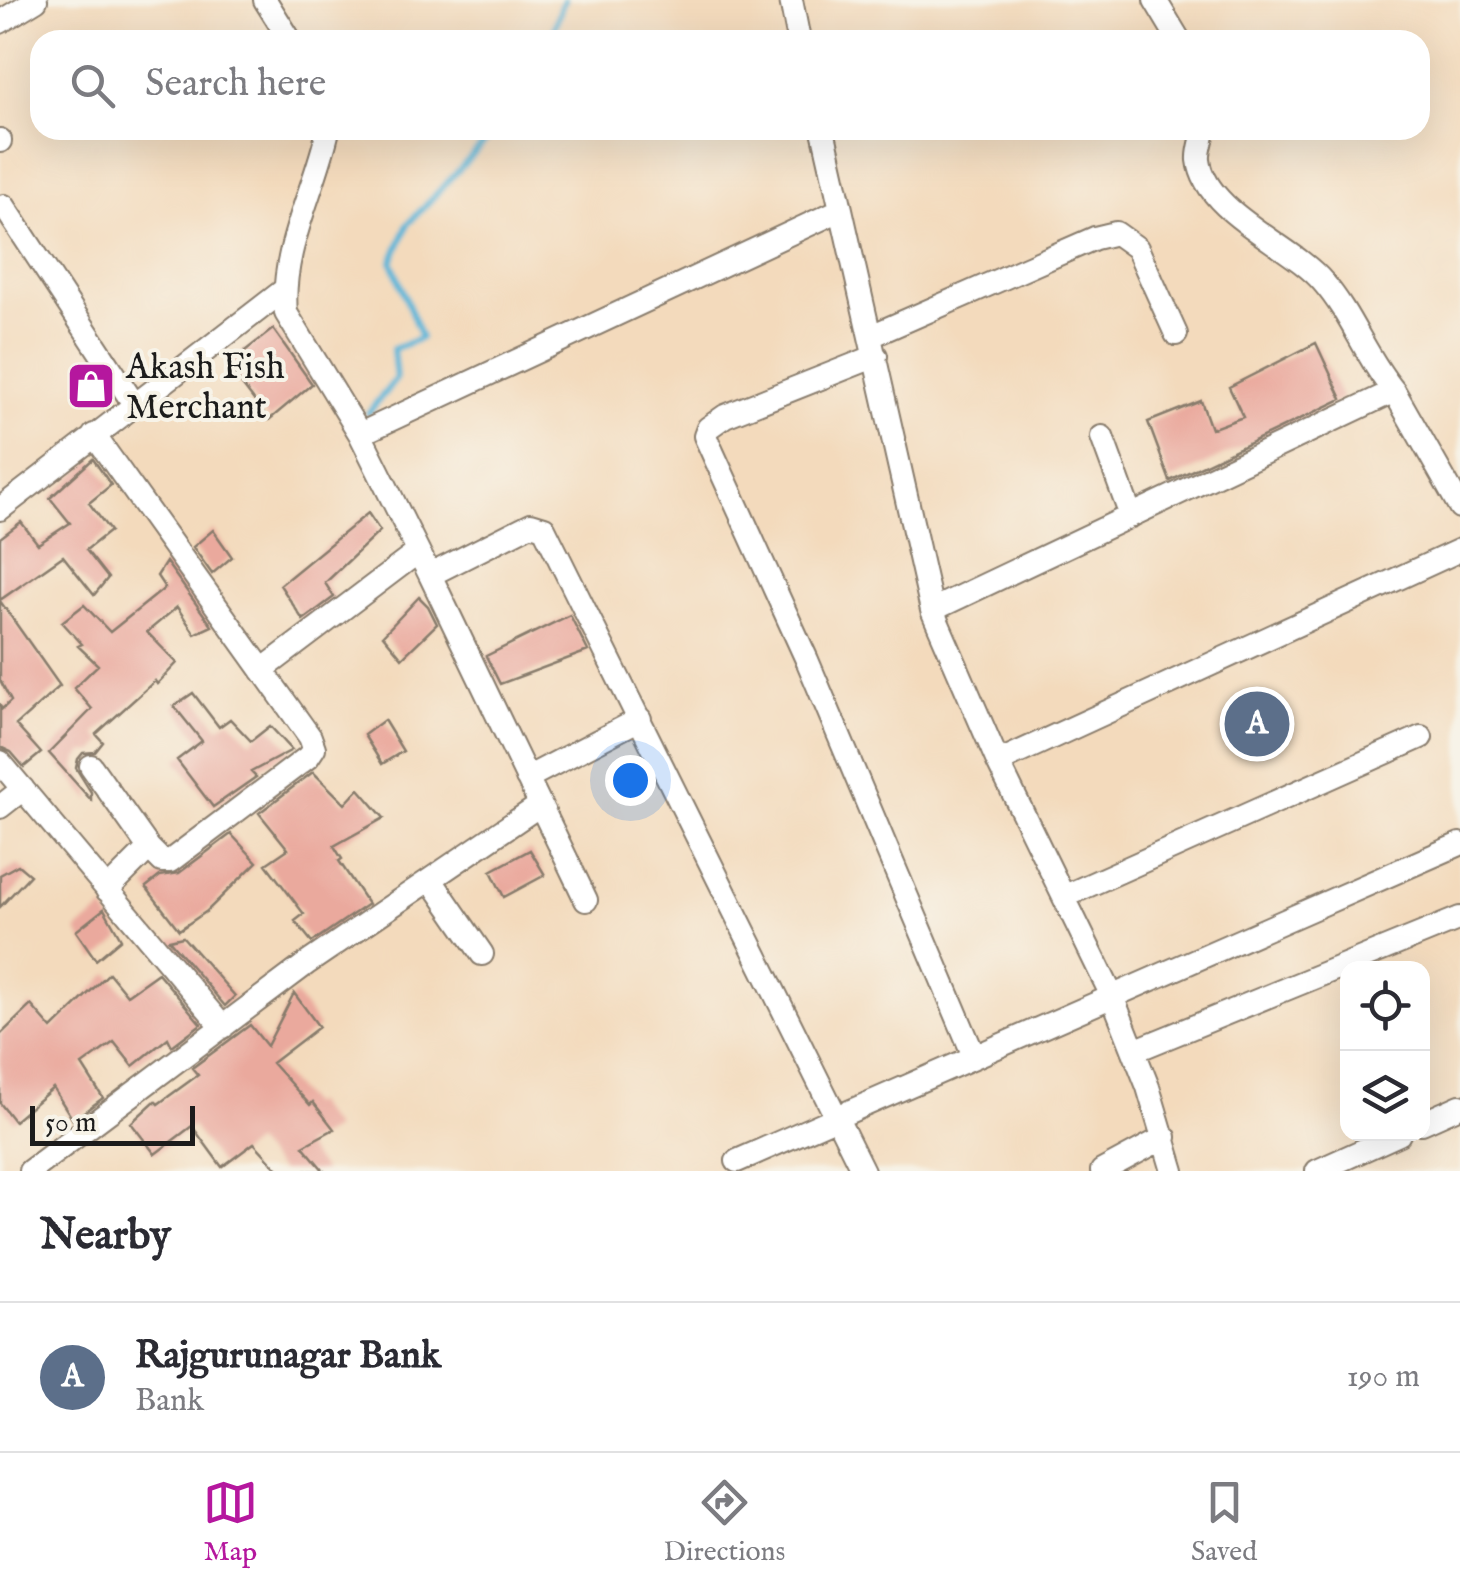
<!DOCTYPE html>
<html lang="en">
<head>
<meta charset="utf-8">
<style>
	:root { --surface:#fff; --page:#f2f2f3; --text:#2b2b33; --muted:#7c7c81; --line:#e1e1e2; --accent:#b5179e }
	body { margin:0; font-family:"IM FELL English",serif; background:var(--page); color:var(--text) }
	.controls { position:absolute; right:30px; bottom:30px; display:grid; overflow:hidden; border-radius:20px; box-shadow:0 10px 40px #0002 }
	.controls button { width:90px; height:90px; display:grid; place-items:center; padding:0; border:0; border-bottom:2px solid var(--line); background:var(--surface); color:var(--text); font:50px sans-serif }
	.scale { position:absolute; left:30px; bottom:25px; width:165px; box-sizing:border-box; padding-left:10px; border:5px solid #1c1c1c; border-top:0; font-size:28px; line-height:35px; white-space:nowrap; color:#1c1c1c; -webkit-text-stroke:8px #f7f3e8; paint-order:stroke }
	.you { position:absolute; left:630px; top:780px; width:35px; height:35px; margin:-25px; border:8px solid #fff; border-radius:50%; background:#1a73e8; box-shadow:0 0 0 15px #1a73e833 }
	.badge { display:grid; place-items:center; width:65px; height:65px; border-radius:50%; background:var(--accent); color:#fff; font-size:32px; font-weight:700 }
	.pin { position:absolute; translate:-50% -50%; border:5px solid #fff; box-shadow:0 2px 10px #0006 }
	.list { margin:0; padding:0; list-style:none }
	h2 { display:flex; justify-content:space-between; align-items:center; height:130px; margin:0; padding:0 40px; font-size:42px }
	h2 small { font-size:32px; font-weight:400; color:var(--muted) }
	.list li { display:grid; grid-template-columns:65px 1fr auto; gap:30px; align-items:center; box-sizing:border-box; height:150px; padding:0 40px; border-top:2px solid var(--line) }
	.list b { display:block; font-size:38px; white-space:nowrap }
	.list p { margin:0; font-size:32px; white-space:nowrap; color:var(--muted) }
	.list em { font-size:32px; font-style:normal; color:var(--muted) }
	.icon { flex:none; width:55px; height:55px; fill:none; stroke:currentColor; stroke-width:2; stroke-linecap:round; stroke-linejoin:round }
	.map { position:relative; flex:none; width:1460px; height:1171px; overflow:hidden }
	.search { position:absolute; background:var(--surface); box-shadow:0 10px 40px #0002; left:30px; right:30px; top:30px; height:110px; display:flex; align-items:center; gap:25px; box-sizing:border-box; padding:0 35px; border-radius:30px; color:var(--muted); font-size:38px }
	.sheet { height:280px; background:var(--surface) }
	nav { display:flex; justify-content:space-around; align-items:center; box-sizing:border-box; height:140px; border-top:2px solid var(--line); background:var(--surface); font-size:28px; color:var(--muted) }
	nav a { display:grid; justify-items:center; gap:5px }
	nav .on { color:var(--accent) }
	.map>svg:first-child { display:block }
	.lines { fill:none; stroke-linecap:round; stroke-linejoin:round }
	.stream { stroke:#5ab5d8; stroke-width:6 }
	.building { fill:#eaa99d }
	.minor-casing { stroke:#887b6c; stroke-width:26 }
	.minor { stroke:#fff; stroke-width:22 }
	.labels { text-anchor:middle; stroke-width:8; stroke-linejoin:round; paint-order:stroke }
	.poi-label { font-size:35px; fill:#1c1c1c; stroke:#f7f3e8; text-anchor:start }
</style>
</head>
<body>
<div class="map">
<svg width="1460" height="1171" viewBox="0 0 1460 1171">
	<rect width="100%" height="100%" fill="#f7f3e8"/>
	<filter id="ink" filterUnits="userSpaceOnUse"><feTurbulence type="fractalNoise" baseFrequency=".01" numOctaves="2"/><feDisplacementMap in="SourceGraphic" scale="20" xChannelSelector="R" yChannelSelector="G"/><feConvolveMatrix kernelMatrix="1 2 1 2 8 2 1 2 1" color-interpolation-filters="sRGB"/></filter>
	<filter id="wash" filterUnits="userSpaceOnUse"><feTurbulence type="fractalNoise" baseFrequency=".0048" numOctaves="4" result="noise"/><feDisplacementMap in="SourceGraphic" scale="40" xChannelSelector="R" yChannelSelector="G"/><feGaussianBlur stdDeviation="2.25" result="paint"/><feColorMatrix in="noise" values="0 0 0 0 0 0 0 0 0 0 0 0 0 0 0 0 0 1.4 0 .05"/><feComposite in="paint" operator="in"/></filter>
	<g filter="url(#wash)">
		<rect width="100%" height="100%" fill="#f3dabc"/>
		<g class="lines">
			<path class="stream" d="M 550,40 L 564,0
				M 368,413 L 396,379 L 393,349 L 421,338 L 392,262 L 408,224 L 496,130"/>
		</g>
		<g id="blocks">
			<path class="building" d="M 273,329 L 312,384 L 269,420 L 227,365 Z
				M 1316,343 L 1342,399 L 1170,481 L 1148,422 L 1201,401 L 1211,429 L 1243,417 L 1229,387 Z
				M 93,459 L 111,485 L 89,503 L 110,531 L 86,550 L 108,578 L 94,595 L 63,556 L 0,600 L 0,538 L 21,522 L 38,544 L 70,523 L 50,498 Z
				M 368,513 L 380,531 L 325,583 L 334,597 L 303,620 L 280,585 Z
				M 213,530 L 232,557 L 212,574 L 193,547 Z
				M 166,562 L 212,626 L 195,634 L 177,607 L 147,632 L 177,663 L 157,684 L 155,681 L 96,734 L 103,742 L 95,752 L 83,753 L 78,759 L 76,768 L 91,792 L 91,800 L 49,753 L 92,709 L 74,688 L 98,665 L 78,646 L 82,644 L 62,622 L 84,605 L 110,632 L 165,588 L 157,576 Z
				M 419,597 L 428,606 L 437,624 L 402,658 L 383,635 Z
				M 0,601 L 60,686 L 16,725 L 41,753 L 24,767 L 11,752 L 0,747 L 0,706 L 2,709 L 11,701 L 0,680 Z
				M 570,615 L 588,651 L 500,684 L 486,656 Z
				M 193,693 L 219,727 L 230,719 L 251,741 L 270,726 L 292,750 L 251,772 L 256,777 L 213,807 L 177,760 L 202,741 L 174,706 Z
				M 384,720 L 403,751 L 382,764 L 364,735 Z
				M 313,772 L 345,804 L 359,789 L 384,818 L 334,846 L 342,859 L 339,861 L 368,904 L 312,942 L 295,921 L 304,914 L 266,864 L 288,849 L 259,813 Z
				M 231,834 L 257,862 L 207,911 L 179,930 L 146,887 L 160,876 L 179,873 Z
				M 530,850 L 545,875 L 504,897 L 491,871 Z
				M 18,865 L 30,875 L 0,907 L 0,875 Z
				M 104,909 L 121,939 L 96,960 L 76,931 Z
				M 183,937 L 235,996 L 225,1006 L 169,940 Z
				M 109,973 L 127,995 L 158,973 L 201,1024 L 172,1046 L 168,1038 L 133,1066 L 114,1042 L 82,1065 L 103,1098 L 73,1120 L 53,1088 L 14,1121 L 0,1103 L 0,1035 L 31,1005 L 52,1029 Z
				M 294,993 L 319,1027 L 272,1063 L 310,1105 L 313,1102 L 334,1129 L 303,1146 L 324,1171 L 280,1171 L 254,1143 L 222,1167 L 192,1126 L 155,1154 L 131,1123 L 155,1101 L 158,1104 L 198,1075 L 192,1068 L 250,1025 L 267,1046 Z"/>
		</g>
	</g>
	<g filter="url(#ink)">
		<use href="#blocks" fill-opacity="0" stroke="#887b6c" stroke-width="2.5"/>
		<g class="lines">
			<g class="minor-casing">
				<path id="minor" d="M 265,0 L 290,40
					M 791,0 L 799,40
					M 1155,0 L 1179,40
					M 0,22 L 36,0
					M 328,130 C 315,190 280,251 286,313 L 360,434 L 430,575 L 531,524 L 544,528 L 863,1171
					M 823,130 L 932,610 L 998,762 L 1112,996 L 1148,1087 L 1173,1171
					M 1204,130 C 1203,139 1198,151 1199,160 C 1205,213 1292,245 1323,282 C 1352,315 1366,358 1394,391 L 1460,507
					M 0,141 L 0,140
					M 4,206 L 134,404
					M 871,336 L 1095,238 L 1116,233 L 1137,248 L 1176,334
					M 876,356 L 725,416 L 708,428 L 705,436 L 807,660 L 974,1056
					M 360,434 L 840,210
					M 94,435 L 310,737 L 314,748 L 308,757 L 170,861 L 162,861 L 149,848 L 107,890
					M 1102,437 L 1131,516
					M 0,509 L 284,290
					M 430,575 L 586,900
					M 932,610 L 1394,391
					M 262,670 L 418,552
					M 0,762 L 223,1027
					M 998,762 L 1460,550
					M 91,766 L 149,848
					M 527,778 L 640,719
					M 0,807 L 23,789
					M 431,880 L 482,954
					M 1065,896 L 1421,737
					M 1134,1051 L 1460,918
					M 1422,1123 L 1460,1106
					M 737,1161 L 1460,844
					M 30,1171 L 306,964 L 540,805
					M 1102,1171 L 1165,1137
					M 1317,1171 L 1399,1134"/>
			</g>
			<use href="#minor" class="minor"/>
		</g>
	</g>
	<defs>
		<g id="shop-square" transform="scale(2.5)"><rect x="-9" y="-9" width="18" height="18" rx="4" fill="#b5179e" stroke="#f7f3e8"/><path d="M-5-2.5h2.3a2.7 3.5 0 0 1 5.4 0H5L5.5 6h-11ZM-1.5-2.5h3a1.5 2.3 0 0 0-3 0Z" fill="#fff"/></g>
	</defs>
	<g fill-rule="evenodd">
		<use href="#shop-square" x="91" y="386"/>
	</g>
	<g class="labels">
		<g class="poi-label">
			<text x="126" y="378">Akash Fish<tspan x="126" dy="40">Merchant</tspan></text>
		</g>
	</g>
</svg>
<div class="controls">
<button><svg class="icon" aria-label="locate" viewBox="0 0 24 24"><circle cx="12" cy="12" r="6"/><path d="M12 2v4M12 18v4M2 12h4M18 12h4"/></svg></button>
<button><svg class="icon" aria-label="layers" viewBox="0 0 24 24"><path d="M12 4l9 5-9 5-9-5zM3 14l9 5 9-5"/></svg></button>
</div>
<div class="scale">50 m</div>
<div class="you"></div>
<div class="pin badge" style="left:1257px;top:724px;background:#5c6f8a">A</div>
<div class="search"><svg class="icon" aria-label="search" viewBox="0 0 24 24"><circle cx="10" cy="10" r="6"/><path d="M15 15l6 6"/></svg>Search here</div>
</div>
<section class="sheet">
<h2>Nearby<small></small></h2>
<ul class="list">
<li><span class="badge" style="background:#5c6f8a">A</span><div><b>Rajgurunagar Bank</b><p>Bank</p></div><em>190 m</em></li>
</ul>
</section>
<nav>
<a class="on"><svg class="icon" aria-label="map" viewBox="0 0 24 24"><path d="M3 6l6-2 6 2 6-2v14l-6 2-6-2-6 2zM9 4v14M15 6v14"/></svg>Map</a>
<a><svg class="icon" aria-label="directions" viewBox="0 0 24 24"><path d="M12 3l9 9-9 9-9-9zM9 14v-3h6M13 9l2 2-2 2"/></svg>Directions</a>
<a><svg class="icon" aria-label="saved" viewBox="0 0 24 24"><path d="M7 4h10v16l-5-4-5 4z"/></svg>Saved</a>
</nav>
</body>
</html>
